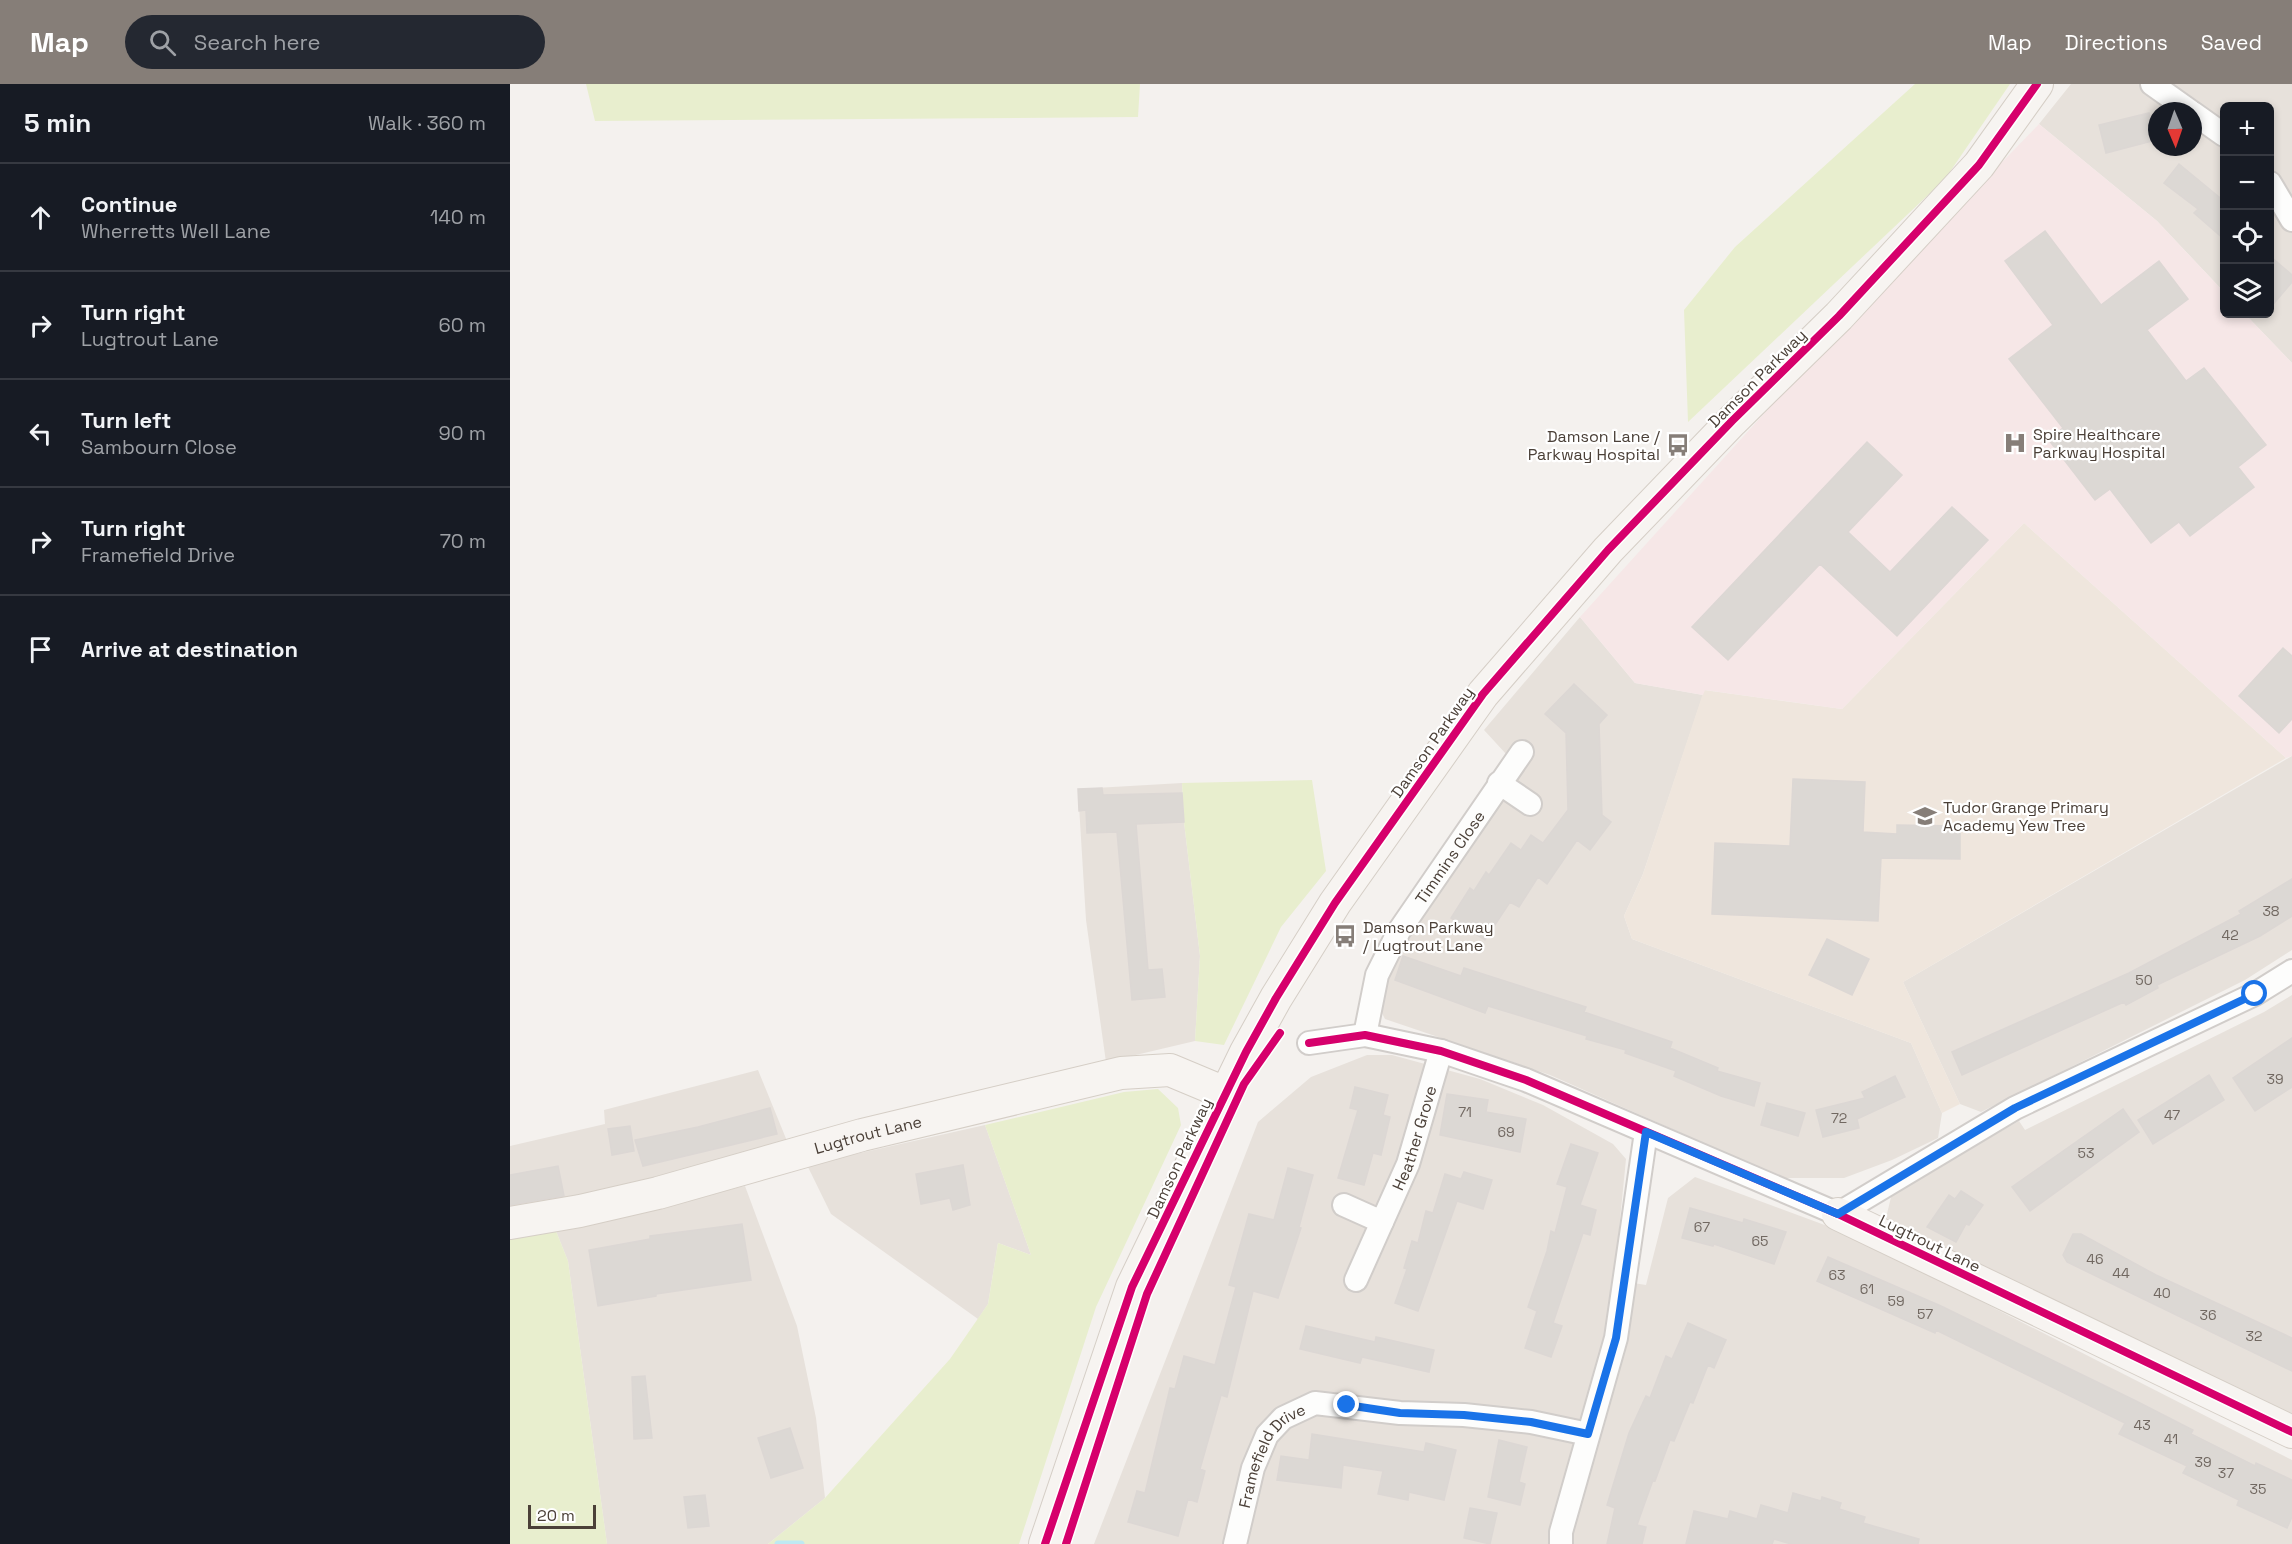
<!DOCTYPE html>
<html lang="en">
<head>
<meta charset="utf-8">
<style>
	:root { --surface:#171b24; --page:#242831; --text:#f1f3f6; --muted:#9ea1a6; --line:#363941; --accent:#867e78 }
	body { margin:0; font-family:"Space Grotesk",sans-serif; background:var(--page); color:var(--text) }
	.controls { position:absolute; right:18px; top:18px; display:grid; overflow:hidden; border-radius:9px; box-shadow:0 3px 9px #0003 }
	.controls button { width:54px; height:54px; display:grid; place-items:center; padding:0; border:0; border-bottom:2px solid var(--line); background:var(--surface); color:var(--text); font:30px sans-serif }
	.compass { position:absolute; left:1638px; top:18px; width:54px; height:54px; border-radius:50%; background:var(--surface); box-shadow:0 3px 9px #0003; rotate:178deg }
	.scale { position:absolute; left:18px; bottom:15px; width:68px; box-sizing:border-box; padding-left:6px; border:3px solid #4b4038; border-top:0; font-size:16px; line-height:21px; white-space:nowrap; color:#4b4038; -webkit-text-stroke:4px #fff; paint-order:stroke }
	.stop { position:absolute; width:18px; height:18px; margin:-14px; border:4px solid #1a73e8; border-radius:50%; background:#fff }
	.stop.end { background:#1a73e8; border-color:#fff; box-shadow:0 2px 6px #0008 }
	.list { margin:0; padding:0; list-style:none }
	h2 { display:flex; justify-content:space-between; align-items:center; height:78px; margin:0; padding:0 24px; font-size:26px }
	h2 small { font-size:20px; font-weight:400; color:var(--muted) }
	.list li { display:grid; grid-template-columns:39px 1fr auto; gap:18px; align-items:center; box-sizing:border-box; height:108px; padding:0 24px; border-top:2px solid var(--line) }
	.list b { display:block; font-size:22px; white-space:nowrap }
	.list p { margin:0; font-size:20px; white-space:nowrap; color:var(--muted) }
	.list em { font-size:20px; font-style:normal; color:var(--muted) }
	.icon { flex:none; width:33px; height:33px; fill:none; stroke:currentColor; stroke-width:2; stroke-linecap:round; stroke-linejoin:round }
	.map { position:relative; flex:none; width:1782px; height:1460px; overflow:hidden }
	header { display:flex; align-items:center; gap:36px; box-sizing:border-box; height:84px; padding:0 30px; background:var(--accent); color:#fff }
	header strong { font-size:28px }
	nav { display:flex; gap:33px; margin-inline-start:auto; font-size:21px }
	.search { width:420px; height:54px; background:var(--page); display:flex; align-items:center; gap:15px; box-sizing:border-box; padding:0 21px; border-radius:33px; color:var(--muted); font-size:22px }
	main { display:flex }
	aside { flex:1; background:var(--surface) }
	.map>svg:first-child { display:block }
	.residential { fill:#e7e1db; fill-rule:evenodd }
	.education { fill:#efe6dd }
	.medical { fill:#f6e7e7 }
	.green { fill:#e8eece }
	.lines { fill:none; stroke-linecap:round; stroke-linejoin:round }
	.stream { stroke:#bee9f2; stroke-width:7 }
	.building { fill:#dcd8d4; stroke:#dcd7d4; stroke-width:1.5 }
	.street-casing { stroke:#d1cdca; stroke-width:26 }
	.secondary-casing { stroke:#d5cec6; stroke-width:34 }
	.street { stroke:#fdfdfc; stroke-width:22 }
	.secondary { stroke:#f7f4f1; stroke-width:32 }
	.cycleway-casing { stroke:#fff; stroke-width:11 }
	.cycleway { stroke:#d6006c; stroke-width:8 }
	.route { stroke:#1a73e8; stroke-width:8 }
	.labels { text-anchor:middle; stroke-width:4.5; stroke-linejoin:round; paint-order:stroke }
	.number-label { font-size:14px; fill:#716861 }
	.street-label { font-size:16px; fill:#4b4038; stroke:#fff }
	.poi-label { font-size:16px; fill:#4b4038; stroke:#fff; text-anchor:start }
</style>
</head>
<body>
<header>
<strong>Map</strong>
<div class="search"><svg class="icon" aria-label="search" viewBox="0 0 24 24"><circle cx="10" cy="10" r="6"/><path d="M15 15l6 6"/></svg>Search here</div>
<nav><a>Map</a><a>Directions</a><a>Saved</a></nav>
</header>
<main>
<aside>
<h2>5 min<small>Walk · 360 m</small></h2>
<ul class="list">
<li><svg class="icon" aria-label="ahead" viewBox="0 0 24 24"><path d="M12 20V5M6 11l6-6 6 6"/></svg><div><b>Continue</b><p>Wherretts Well Lane</p></div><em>140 m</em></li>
<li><svg class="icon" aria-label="right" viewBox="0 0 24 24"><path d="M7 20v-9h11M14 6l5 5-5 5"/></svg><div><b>Turn right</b><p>Lugtrout Lane</p></div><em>60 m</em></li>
<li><svg class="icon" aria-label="left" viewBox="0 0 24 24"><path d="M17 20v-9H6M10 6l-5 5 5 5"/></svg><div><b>Turn left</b><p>Sambourn Close</p></div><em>90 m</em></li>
<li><svg class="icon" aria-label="right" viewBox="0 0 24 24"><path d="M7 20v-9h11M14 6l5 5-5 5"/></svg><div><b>Turn right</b><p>Framefield Drive</p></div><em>70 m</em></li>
<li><svg class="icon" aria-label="arrive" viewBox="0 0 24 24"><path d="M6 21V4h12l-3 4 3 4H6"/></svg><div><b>Arrive at destination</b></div></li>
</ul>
</aside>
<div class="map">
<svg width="1782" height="1460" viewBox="0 0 1782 1460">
	<rect width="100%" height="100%" fill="#f4f1ee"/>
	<path class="residential" d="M 1561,0 L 1782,0 L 1782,279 L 1735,230 L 1760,230 L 1760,22 L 1714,22 L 1714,208 L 1647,137 L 1529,40 ZM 1647,27 L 1683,27 L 1683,63 L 1647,63 Z
		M 1070,533 L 1125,599 L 1193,611 L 1133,790 L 1114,832 L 1122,855 L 1401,959 L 1432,1029 L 1428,1054 L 1382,1076 L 1334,1094 L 1273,1094 L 1040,991 L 875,935 L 867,919 L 876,881 L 1008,683 L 974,646 Z
		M 1782,672 L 1782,866 L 1735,896 L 1471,1028 L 1450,1020 L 1393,898 Z
		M 672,699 L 674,738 L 690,872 L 685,957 L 596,978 L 576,836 L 568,705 Z
		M 1782,911 L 1782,1332 L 1674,1283 L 1376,1134 L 1382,1109 L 1509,1037 L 1515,1046 L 1754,928 Z
		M 857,971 L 882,971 L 970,995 L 1033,1021 L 1103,1060 L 1116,1075 L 1104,1196 L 1136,1201 L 1158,1114 L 1185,1093 L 1339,1150 L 1782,1376 L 1782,1460 L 584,1460 L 748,1038 L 801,993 Z
		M 248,986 L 277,1057 L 171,1089 L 50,1118 L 0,1126 L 0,1062 L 95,1040 L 94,1026 Z
		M 475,1041 L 521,1171 L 488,1159 L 478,1220 L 468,1235 L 321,1130 L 297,1081 Z
		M 235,1102 L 287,1242 L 306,1334 L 315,1414 L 258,1460 L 97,1460 L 58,1177 L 46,1147 Z"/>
	<path class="education" d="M 1514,439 L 1776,674 L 1393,898 L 1450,1020 L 1432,1029 L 1401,959 L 1122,855 L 1114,832 L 1133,790 L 1194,606 L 1332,625 Z"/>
	<path class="medical" d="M 1529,40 L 1647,137 L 1714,208 L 1714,230 L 1735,230 L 1782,279 L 1782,672 L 1776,674 L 1514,439 L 1332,625 L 1195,606 L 1193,611 L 1125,599 L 1070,533 L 1336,239 Z"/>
	<path class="green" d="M 76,0 L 630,0 L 628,33 L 85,37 Z
		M 1405,0 L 1500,0 L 1435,95 L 1178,338 L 1174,226 L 1225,163 Z
		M 802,696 L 816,787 L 771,843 L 714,961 L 685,957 L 690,872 L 674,738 L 672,699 Z
		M 648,1005 L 668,1024 L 671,1041 L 586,1223 L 509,1460 L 258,1460 L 315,1414 L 440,1275 L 478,1220 L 488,1159 L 521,1171 L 475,1041 L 614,1008 Z
		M 46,1147 L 58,1177 L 97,1460 L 0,1460 L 0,1155 Z"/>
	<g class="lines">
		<path class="stream" d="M 268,1460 L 291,1460"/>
	</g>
	<path class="building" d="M 1639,29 L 1646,56 L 1596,69 L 1589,41 Z
		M 1669,80 L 1714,117 L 1714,155 L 1684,129 L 1688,125 L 1654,99 Z
		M 1535,147 L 1591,221 L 1649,177 L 1678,215 L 1637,246 L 1676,297 L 1694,284 L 1756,361 L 1728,383 L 1744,403 L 1680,452 L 1669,438 L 1641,459 L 1600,405 L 1585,416 L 1538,355 L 1553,344 L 1499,275 L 1543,241 L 1495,177 Z
		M 1760,172 L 1782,191 L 1782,198 L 1760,224 Z
		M 1357,358 L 1392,391 L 1338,448 L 1380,488 L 1442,423 L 1478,456 L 1387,552 L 1310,480 L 1218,576 L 1182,543 Z
		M 1773,564 L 1782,572 L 1782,635 L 1769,649 L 1729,612 Z
		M 1064,600 L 1097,631 L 1089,640 L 1092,731 L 1101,738 L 1080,766 L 1067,756 L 1037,800 L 1028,793 L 1009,823 L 1000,818 L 975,856 L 941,834 L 960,804 L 964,807 L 976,788 L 979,791 L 1001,759 L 1011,766 L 1021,751 L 1033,759 L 1058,726 L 1056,649 L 1035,630 Z
		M 1283,695 L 1355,698 L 1353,748 L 1387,750 L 1387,741 L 1450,742 L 1450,775 L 1371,774 L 1368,837 L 1202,830 L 1205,759 L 1280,762 Z
		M 592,704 L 593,711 L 672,709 L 674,738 L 626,740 L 638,886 L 652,885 L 655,913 L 622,916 L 607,748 L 577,749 L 576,726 L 569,727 L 568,705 Z
		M 1782,795 L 1782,832 L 1750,852 L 1647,901 L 1648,904 L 1616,921 L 1614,918 L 1452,991 L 1442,968 L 1619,889 L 1731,830 L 1729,827 Z
		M 1317,855 L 1359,875 L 1342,911 L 1299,891 Z
		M 893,872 L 951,892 L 954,884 L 1076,923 L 1074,928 L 1162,958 L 1160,964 L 1208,984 L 1207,987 L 1250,999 L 1244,1022 L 1211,1012 L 1164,992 L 1166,987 L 1115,969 L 1116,966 L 1076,955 L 1077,952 L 978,922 L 975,929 L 885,896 Z
		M 1782,954 L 1782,1003 L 1745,1027 L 1723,994 Z
		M 1699,991 L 1714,1016 L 1643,1060 L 1628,1036 Z
		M 1385,992 L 1395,1013 L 1347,1035 L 1349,1044 L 1313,1053 L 1306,1026 L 1355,1014 L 1352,1008 Z
		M 845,1003 L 878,1011 L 873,1031 L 880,1033 L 871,1071 L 863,1069 L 854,1101 L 828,1094 L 848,1026 L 840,1024 Z
		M 937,1010 L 978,1016 L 976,1028 L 1016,1035 L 1010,1068 L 930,1051 Z
		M 1257,1019 L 1295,1029 L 1288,1052 L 1251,1041 Z
		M 260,1024 L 267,1050 L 133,1082 L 125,1056 L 188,1043 Z
		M 1613,1025 L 1629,1048 L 1520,1127 L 1502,1103 Z
		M 120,1042 L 124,1067 L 102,1071 L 98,1045 Z
		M 1061,1060 L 1088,1069 L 1070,1121 L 1086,1126 L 1080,1151 L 1073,1149 L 1043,1239 L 1052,1242 L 1041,1273 L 1015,1264 L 1027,1227 L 1018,1223 L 1037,1167 L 1041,1147 L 1045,1149 L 1057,1103 L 1047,1100 Z
		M 453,1081 L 460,1121 L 443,1126 L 440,1114 L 411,1120 L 406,1090 Z
		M 48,1082 L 54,1112 L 0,1121 L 0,1091 Z
		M 778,1084 L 803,1091 L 789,1143 L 791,1144 L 768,1214 L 743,1207 L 717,1313 L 711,1311 L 690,1385 L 695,1387 L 687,1418 L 678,1415 L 668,1452 L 618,1438 L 627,1407 L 635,1409 L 660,1304 L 665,1305 L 674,1272 L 705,1281 L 726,1203 L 719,1201 L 739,1130 L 764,1136 Z
		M 954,1088 L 982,1096 L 973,1125 L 947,1117 L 908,1227 L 885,1219 L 897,1185 L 894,1184 L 902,1157 L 908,1159 L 916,1127 L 923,1129 L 935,1090 L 951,1095 Z
		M 1451,1107 L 1473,1121 L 1459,1141 L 1456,1140 L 1446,1158 L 1417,1143 L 1439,1111 L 1445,1115 Z
		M 1180,1124 L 1233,1139 L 1234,1135 L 1276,1148 L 1264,1180 L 1204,1160 L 1203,1162 L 1172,1154 Z
		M 232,1140 L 241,1196 L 146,1210 L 146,1212 L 88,1222 L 79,1166 L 140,1155 L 140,1152 Z
		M 1563,1150 L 1571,1150 L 1646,1191 L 1782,1254 L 1782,1287 L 1557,1178 L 1553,1171 Z
		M 1318,1173 L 1431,1222 L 1626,1317 L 1683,1346 L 1681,1350 L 1745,1382 L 1746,1379 L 1782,1396 L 1782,1433 L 1777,1444 L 1727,1421 L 1729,1416 L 1673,1389 L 1677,1382 L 1609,1350 L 1615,1339 L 1426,1246 L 1425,1249 L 1307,1197 Z
		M 1178,1239 L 1216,1256 L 1204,1284 L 1198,1281 L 1183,1319 L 1180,1318 L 1164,1357 L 1160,1356 L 1145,1397 L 1143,1396 L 1127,1441 L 1136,1443 L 1132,1460 L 1097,1460 L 1105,1424 L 1097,1421 L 1119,1349 L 1136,1312 L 1140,1314 L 1156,1272 L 1162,1275 Z
		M 796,1242 L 865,1258 L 866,1253 L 924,1266 L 919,1288 L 852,1273 L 850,1279 L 790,1265 Z
		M 135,1292 L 142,1354 L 124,1355 L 122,1293 Z
		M 280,1344 L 293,1384 L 261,1394 L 248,1354 Z
		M 802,1350 L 914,1368 L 916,1359 L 946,1366 L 934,1416 L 899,1408 L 898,1416 L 868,1410 L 873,1387 L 833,1381 L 831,1404 L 767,1396 L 771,1372 L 799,1376 Z
		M 989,1356 L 1017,1363 L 1009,1398 L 1015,1400 L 1010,1421 L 978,1413 Z
		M 1283,1409 L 1311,1417 L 1312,1413 L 1331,1419 L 1329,1425 L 1355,1433 L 1353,1439 L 1409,1455 L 1408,1460 L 1281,1460 L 1264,1455 L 1262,1460 L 1176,1460 L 1184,1427 L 1218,1435 L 1220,1427 L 1247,1435 L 1251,1421 L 1278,1429 Z
		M 195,1411 L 199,1442 L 178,1444 L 174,1413 Z
		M 960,1424 L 987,1429 L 980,1460 L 954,1454 Z"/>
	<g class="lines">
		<g class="street-casing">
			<g id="street">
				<path d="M 1642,0 L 1680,27"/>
				<path d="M 1683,29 L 1714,51"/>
				<path d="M 1760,99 L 1782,136"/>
				<path d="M 989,699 L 1020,720"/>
				<path id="s1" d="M 855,951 L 867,891 L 889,847 L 1012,668"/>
				<path d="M 799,959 L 855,951 L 931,967 L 1016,996 L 1328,1130 L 1505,1024 L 1745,910 L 1782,887"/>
				<path id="s2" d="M 834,1121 L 872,1138 L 898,1080 L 931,967"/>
				<path d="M 846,1196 L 872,1138"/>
				<path id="s3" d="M 725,1460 L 743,1384 L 757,1351 L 773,1334 L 805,1319 L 890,1329 L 954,1331 L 1021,1338 L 1078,1350"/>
				<path d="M 1051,1460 L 1051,1448 L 1106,1254 L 1136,1048"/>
			</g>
		</g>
		<g class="secondary-casing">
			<g id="secondary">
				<path d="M 1328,1130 L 1782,1348"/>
				<path id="s4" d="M 0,1139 L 70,1127 L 148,1109 L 352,1051 L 611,989 L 660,986 L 715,1009"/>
				<path d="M 535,1460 L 622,1203 L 736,968 L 766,914 L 825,819 L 973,610 L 1098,466 L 1222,337 L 1329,232 L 1469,81 L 1527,0"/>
			</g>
		</g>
		<use href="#street" class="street"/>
		<use href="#secondary" class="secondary"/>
		<g class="cycleway-casing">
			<path id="cycleway" d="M 799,959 L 855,951 L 931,967 L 1016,996 L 1328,1130 L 1782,1348
				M 535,1460 L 622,1203 L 736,968 L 766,914 L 825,819 L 973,610 L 1098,466 L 1222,337 L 1329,232 L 1469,81 L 1527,0
				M 556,1460 L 637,1210 L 734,1000 L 770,949"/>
		</g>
		<use href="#cycleway" class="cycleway"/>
	</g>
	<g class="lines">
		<path class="route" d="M 837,1321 L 890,1329 L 954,1331 L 1021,1338 L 1078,1350 L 1106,1254 L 1136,1048 L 1328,1130 L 1505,1024 L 1745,910"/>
	</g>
	<defs>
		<g id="hospital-bare" transform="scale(1.8)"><path d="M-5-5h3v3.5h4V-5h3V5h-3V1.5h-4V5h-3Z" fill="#867e78" stroke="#fff" stroke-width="2.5" paint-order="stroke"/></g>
		<g id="bus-bare" transform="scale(1.8)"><path d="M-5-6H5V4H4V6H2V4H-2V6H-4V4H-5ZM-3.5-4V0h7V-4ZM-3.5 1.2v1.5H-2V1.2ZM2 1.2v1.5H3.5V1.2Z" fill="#867e78" stroke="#fff" stroke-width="2.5" paint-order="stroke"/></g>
		<g id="school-bare" transform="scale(1.8)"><path d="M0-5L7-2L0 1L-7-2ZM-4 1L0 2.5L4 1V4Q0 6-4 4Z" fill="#867e78" stroke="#fff" stroke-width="2.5" paint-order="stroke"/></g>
	</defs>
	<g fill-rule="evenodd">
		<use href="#hospital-bare" x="1505" y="359"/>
		<use href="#bus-bare" x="1168" y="361"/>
		<use href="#school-bare" x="1415" y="732"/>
		<use href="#bus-bare" x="835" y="852"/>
	</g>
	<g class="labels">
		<g class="number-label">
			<text x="1761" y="832">38</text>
			<text x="1720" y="856">42</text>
			<text x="1634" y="901">50</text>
			<text x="1765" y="1000">39</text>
			<text x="955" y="1033">71</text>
			<text x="1662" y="1036">47</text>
			<text x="1329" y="1039">72</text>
			<text x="996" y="1053">69</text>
			<text x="1576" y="1074">53</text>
			<text x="1192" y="1148">67</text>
			<text x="1250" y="1162">65</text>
			<text x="1585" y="1180">46</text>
			<text x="1611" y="1194">44</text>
			<text x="1327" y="1196">63</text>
			<text x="1357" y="1210">61</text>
			<text x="1652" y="1214">40</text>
			<text x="1386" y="1222">59</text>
			<text x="1415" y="1235">57</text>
			<text x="1698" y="1236">36</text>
			<text x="1744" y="1257">32</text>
			<text x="1632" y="1346">43</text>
			<text x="1661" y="1360">41</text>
			<text x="1693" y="1383">39</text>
			<text x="1716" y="1394">37</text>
			<text x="1748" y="1410">35</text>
		</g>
		<g class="street-label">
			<text transform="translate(1247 294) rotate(-45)" y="6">Damson Parkway</text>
			<text transform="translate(922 658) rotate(-55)" y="6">Damson Parkway</text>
			<text dy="6" stroke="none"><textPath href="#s1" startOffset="200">Timmins Close</textPath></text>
			<text dy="6" stroke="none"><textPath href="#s4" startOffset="369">Lugtrout Lane</textPath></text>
			<text dy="6" stroke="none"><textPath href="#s2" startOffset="132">Heather Grove</textPath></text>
			<text transform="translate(669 1074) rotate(-65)" y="6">Damson Parkway</text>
			<text transform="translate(1420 1159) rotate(26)" y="6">Lugtrout Lane</text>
			<text dy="6" stroke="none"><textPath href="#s3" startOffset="99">Framefield Drive</textPath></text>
		</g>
		<g class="poi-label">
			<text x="1523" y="356">Spire Healthcare<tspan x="1523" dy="18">Parkway Hospital</tspan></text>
			<text x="1150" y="358" text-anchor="end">Damson Lane /<tspan x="1150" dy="18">Parkway Hospital</tspan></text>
			<text x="1433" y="729">Tudor Grange Primary<tspan x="1433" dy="18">Academy Yew Tree</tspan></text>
			<text x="853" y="849">Damson Parkway<tspan x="853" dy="18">/ Lugtrout Lane</tspan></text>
		</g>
	</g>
</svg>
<div class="controls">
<button>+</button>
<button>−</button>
<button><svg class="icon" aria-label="locate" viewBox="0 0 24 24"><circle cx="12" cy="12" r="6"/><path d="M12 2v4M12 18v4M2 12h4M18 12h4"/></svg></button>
<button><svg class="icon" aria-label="layers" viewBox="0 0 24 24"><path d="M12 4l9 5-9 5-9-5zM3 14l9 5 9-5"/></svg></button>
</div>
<svg class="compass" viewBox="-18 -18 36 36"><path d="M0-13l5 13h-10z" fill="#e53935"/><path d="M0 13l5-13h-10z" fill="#9ea1a6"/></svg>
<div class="scale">20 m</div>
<div class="stop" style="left:1745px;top:910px"></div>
<div class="stop end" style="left:837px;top:1321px"></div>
</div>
</main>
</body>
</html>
